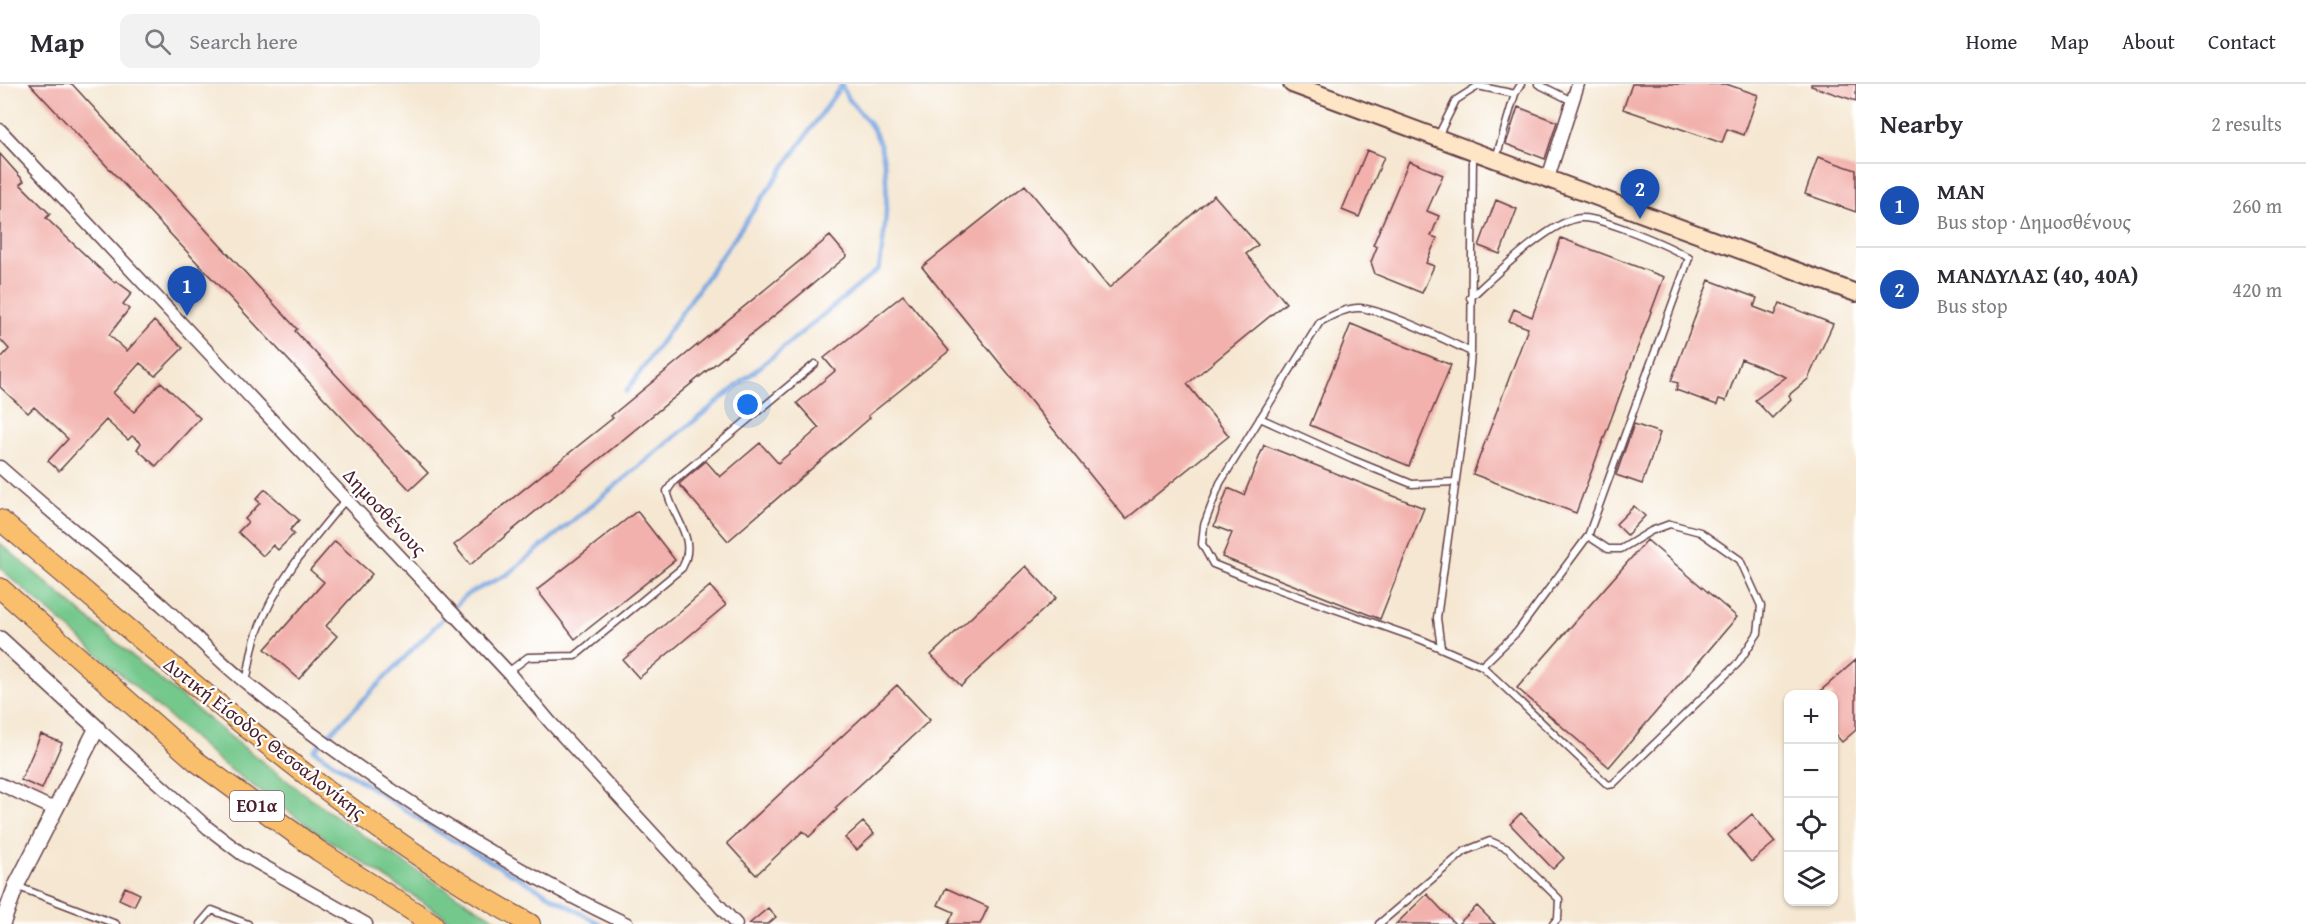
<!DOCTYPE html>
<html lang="en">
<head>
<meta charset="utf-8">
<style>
	:root { --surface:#fff; --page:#f2f2f3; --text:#2b2b33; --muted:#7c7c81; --line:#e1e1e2; --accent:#d1495b }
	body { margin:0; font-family:"Gentium Book Plus",serif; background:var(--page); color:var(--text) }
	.controls { position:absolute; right:18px; bottom:18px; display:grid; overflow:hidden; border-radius:12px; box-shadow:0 2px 4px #0004 }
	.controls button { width:54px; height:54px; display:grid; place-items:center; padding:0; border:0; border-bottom:2px solid var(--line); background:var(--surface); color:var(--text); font:30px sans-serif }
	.you { position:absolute; left:748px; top:321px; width:21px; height:21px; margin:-15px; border:4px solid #fff; border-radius:50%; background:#1a73e8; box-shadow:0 0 0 9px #1a73e833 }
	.badge { display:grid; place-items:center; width:39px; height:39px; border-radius:50%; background:var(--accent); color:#fff; font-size:20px; font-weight:700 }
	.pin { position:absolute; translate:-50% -50px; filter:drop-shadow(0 2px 3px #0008) }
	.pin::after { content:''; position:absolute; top:32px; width:21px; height:18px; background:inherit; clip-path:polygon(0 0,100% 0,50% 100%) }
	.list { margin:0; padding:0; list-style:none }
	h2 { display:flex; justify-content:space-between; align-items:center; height:78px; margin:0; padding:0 24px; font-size:26px }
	h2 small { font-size:20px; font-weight:400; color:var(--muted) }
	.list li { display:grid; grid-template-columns:39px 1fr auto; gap:18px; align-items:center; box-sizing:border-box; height:84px; padding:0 24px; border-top:2px solid var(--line) }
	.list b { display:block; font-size:22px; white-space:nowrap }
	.list p { margin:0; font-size:20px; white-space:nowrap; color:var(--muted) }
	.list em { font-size:20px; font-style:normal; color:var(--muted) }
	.icon { flex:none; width:33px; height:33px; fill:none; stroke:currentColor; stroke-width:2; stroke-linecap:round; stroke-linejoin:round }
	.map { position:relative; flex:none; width:1856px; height:840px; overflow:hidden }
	header { display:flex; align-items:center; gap:36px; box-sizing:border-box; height:84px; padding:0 30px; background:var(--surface); border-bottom:2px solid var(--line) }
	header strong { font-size:28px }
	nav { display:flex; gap:33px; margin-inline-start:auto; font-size:21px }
	.search { width:420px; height:54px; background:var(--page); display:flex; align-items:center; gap:15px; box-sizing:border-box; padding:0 21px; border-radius:12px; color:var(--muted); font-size:22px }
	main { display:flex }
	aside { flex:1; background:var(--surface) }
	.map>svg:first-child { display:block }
	.green { fill:#74c88c; stroke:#5f745c; stroke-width:1.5 }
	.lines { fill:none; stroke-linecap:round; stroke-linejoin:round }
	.stream { stroke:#78a6e1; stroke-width:4.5 }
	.building { fill:#f2b1ac }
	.service-casing { stroke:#643d44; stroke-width:9 }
	.minor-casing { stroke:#643d44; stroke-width:15 }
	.tertiary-casing { stroke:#643d44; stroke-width:18 }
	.secondary-casing { stroke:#643d44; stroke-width:20 }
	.trunk-casing { stroke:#643d44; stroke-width:22 }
	.service { stroke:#fff; stroke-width:6 }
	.minor { stroke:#fff; stroke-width:12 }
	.tertiary { stroke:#fff; stroke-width:15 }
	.secondary { stroke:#fde5c5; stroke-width:16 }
	.trunk { stroke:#f9bf6d; stroke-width:20 }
	.labels { text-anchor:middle; stroke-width:4.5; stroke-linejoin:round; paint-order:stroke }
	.shield { fill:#fff; stroke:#80626b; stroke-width:1.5 }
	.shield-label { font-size:18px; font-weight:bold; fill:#4a1f2b }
	.street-label { font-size:20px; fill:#4a1f2b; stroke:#fff }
</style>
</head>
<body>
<header>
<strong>Map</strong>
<div class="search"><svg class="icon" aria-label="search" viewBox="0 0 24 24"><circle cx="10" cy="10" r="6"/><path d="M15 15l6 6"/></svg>Search here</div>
<nav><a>Home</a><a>Map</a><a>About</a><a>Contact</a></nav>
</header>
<main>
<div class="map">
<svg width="1856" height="840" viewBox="0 0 1856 840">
	<rect width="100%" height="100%" fill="#fff"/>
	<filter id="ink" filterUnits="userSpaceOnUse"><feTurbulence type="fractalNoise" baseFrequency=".0167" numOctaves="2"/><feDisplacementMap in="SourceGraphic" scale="12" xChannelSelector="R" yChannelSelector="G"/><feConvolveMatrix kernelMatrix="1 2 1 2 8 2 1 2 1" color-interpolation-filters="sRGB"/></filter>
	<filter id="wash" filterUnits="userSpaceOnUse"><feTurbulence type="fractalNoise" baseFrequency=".008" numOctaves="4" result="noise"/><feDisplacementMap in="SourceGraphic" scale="24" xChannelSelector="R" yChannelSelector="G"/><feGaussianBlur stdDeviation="1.35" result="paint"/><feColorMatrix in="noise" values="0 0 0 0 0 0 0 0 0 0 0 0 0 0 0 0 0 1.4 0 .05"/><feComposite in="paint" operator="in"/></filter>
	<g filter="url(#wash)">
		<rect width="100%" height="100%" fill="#f5e7d1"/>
		<path class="green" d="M 0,459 C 90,536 179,614 273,686 C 346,743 424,793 504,840 L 456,840 L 327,755 L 224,681 L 0,484 Z"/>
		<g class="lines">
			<path class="stream" d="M 626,308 L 841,2
				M 600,840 L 442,750 L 314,666 L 466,511 L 508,490 L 879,185 C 886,145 894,81 873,45 C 865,31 843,14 842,0"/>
		</g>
		<g id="blocks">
			<path class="building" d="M 30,0 L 72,0 L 297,245 L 295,247 L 428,389 L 410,406 Z
				M 1632,0 L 1726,0 L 1758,11 L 1744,51 L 1727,45 L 1722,59 L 1623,25 Z
				M 1811,0 L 1856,0 L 1856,17 L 1811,2 Z
				M 1518,23 L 1557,38 L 1545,75 L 1506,60 Z
				M 1367,66 L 1384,73 L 1359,133 L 1342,126 Z
				M 0,70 L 24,97 L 20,100 L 50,130 L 46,134 L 115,199 L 116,197 L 132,209 L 123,220 L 129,225 L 109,251 L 127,267 L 154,237 L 183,264 L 155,292 L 140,279 L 113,309 L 134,328 L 161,298 L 200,334 L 156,382 L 137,365 L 141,359 L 132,352 L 128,356 L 106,336 L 59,387 L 48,377 L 68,355 L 34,323 L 28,329 L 0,303 L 0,275 L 9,265 L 0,255 Z
				M 1818,73 L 1856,86 L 1856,128 L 1805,110 Z
				M 1409,77 L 1443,91 L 1427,127 L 1439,132 L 1431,152 L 1437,154 L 1426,179 L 1434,182 L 1422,209 L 1375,190 L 1371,178 L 1377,163 L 1373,161 Z
				M 1025,101 L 1109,204 L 1214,111 L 1258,161 L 1246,170 L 1286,219 L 1187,300 L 1229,352 L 1126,435 L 922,183 Z
				M 1496,116 L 1517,125 L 1500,170 L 1479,162 Z
				M 830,152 L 847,172 L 470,481 L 454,461 L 613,334 L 611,332 Z
				M 1561,154 L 1664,193 L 1576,429 L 1473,390 L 1528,244 L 1509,237 L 1514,225 L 1532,233 Z
				M 1709,196 L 1757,214 L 1754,223 L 1775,231 L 1780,219 L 1833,240 L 1808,295 L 1789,311 L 1791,315 L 1772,334 L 1755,316 L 1786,293 L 1741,275 L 1726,317 L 1719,315 L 1717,321 L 1676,306 L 1678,299 L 1671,297 Z
				M 903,211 L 949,267 L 868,332 L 870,334 L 728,457 L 679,400 L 706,377 L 720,393 L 760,359 L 778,379 L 819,344 L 797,319 L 835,287 L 824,274 Z
				M 1351,240 L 1451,281 L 1409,382 L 1310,341 Z
				M 1634,340 L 1660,349 L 1642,400 L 1616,391 Z
				M 1264,361 L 1424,424 L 1380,535 L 1222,473 L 1232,449 L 1214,442 L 1228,404 L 1244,411 Z
				M 265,405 L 299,436 L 290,446 L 294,450 L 278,466 L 273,461 L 263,472 L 238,448 L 248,438 L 245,435 L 260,419 L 256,415 Z
				M 1634,422 L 1645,432 L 1627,451 L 1616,440 Z
				M 637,427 L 675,476 L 575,555 L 537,506 Z
				M 1647,456 L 1737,533 L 1609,683 L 1517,604 Z
				M 335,457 L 372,490 L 326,542 L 337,552 L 299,595 L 265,565 L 324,498 L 310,486 Z
				M 1026,482 L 1056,514 L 961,602 L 931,571 Z
				M 710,502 L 726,521 L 639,594 L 623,576 Z
				M 1856,576 L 1856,646 L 1842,658 L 1833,648 L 1833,610 L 1817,610 Z
				M 897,601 L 930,636 L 835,724 L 837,726 L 809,753 L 803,747 L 756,791 L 727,759 Z
				M 41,650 L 62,659 L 42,705 L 21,696 Z
				M 1521,729 L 1564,774 L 1553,785 L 1510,740 Z
				M 1752,730 L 1775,758 L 1751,778 L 1728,751 Z
				M 863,738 L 874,750 L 857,766 L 845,754 Z
				M 125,803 L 140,810 L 134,822 L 119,815 Z
				M 946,804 L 988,823 L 980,840 L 948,840 L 954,828 L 938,821 Z
				M 1427,810 L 1455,840 L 1396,840 Z
				M 1477,822 L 1495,840 L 1458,840 Z
				M 768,824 L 776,833 L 768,840 L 749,840 Z"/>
		</g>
	</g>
	<g filter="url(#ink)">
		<use href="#blocks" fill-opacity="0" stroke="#643d44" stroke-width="1.5"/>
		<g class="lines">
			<g class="service-casing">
				<path id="service" d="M 1538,0 L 1572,17
					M 1438,52 L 1456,16 L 1478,2 L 1515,10
					M 1496,74 L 1515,10 L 1521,0
					M 1470,214 C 1491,195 1553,134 1581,134 C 1602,133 1670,162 1689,174 L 1588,452 L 1517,548 L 1482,582
					M 1471,268 C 1446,256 1385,226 1360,224 C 1347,223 1332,231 1320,238 L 1220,399 L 1204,441 L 1202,460 L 1213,480 L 1258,498 L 1422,556 L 1482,582 L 1608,701 L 1613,700 L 1738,579 L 1758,549 L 1761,522 L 1740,476 L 1700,448 L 1670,440 L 1651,447 L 1621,465 L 1608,465 L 1588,452
					M 1260,334 L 1353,376 L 1412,400 L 1454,398
					M 1441,564 L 1437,534 L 1467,315 L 1471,268 L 1473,69
					M 508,588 L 528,573 L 575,572 L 682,484 C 698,454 674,437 667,407 L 674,397 L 815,280
					M 246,598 C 250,582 251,564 257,549 C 276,497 311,457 346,415
					M 16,802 L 116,840
					M 200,840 L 212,826 L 248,840
					M 1379,840 L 1465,767 L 1490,757 L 1508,765 L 1559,815 L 1558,834 L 1553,840"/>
			</g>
			<g class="minor-casing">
				<path id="minor" d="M 0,46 L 508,588 L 550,638 L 736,840
					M 1548,94 L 1578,0
					M 0,383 C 53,430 108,475 162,521 C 191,547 218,577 249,601 C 365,694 492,776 627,840
					M 97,644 L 208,744 L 242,770 L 366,840
					M 0,700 L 56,726"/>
			</g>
			<g class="tertiary-casing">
				<path id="tertiary" d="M 0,555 L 97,644 L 16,802 L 2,840"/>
			</g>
			<g class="secondary-casing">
				<path id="secondary" d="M 1292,0 L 1856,209"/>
			</g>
			<g class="trunk-casing">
				<path id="trunk" d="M 0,436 C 171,578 334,732 530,840
					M 0,504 L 196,677 L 319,767 L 433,840"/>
			</g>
			<use href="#service" class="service"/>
			<use href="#minor" class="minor"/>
			<use href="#tertiary" class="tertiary"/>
			<use href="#secondary" class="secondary"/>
			<use href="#trunk" class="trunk"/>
		</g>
	</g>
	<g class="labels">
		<rect class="shield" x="230" y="707" width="54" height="30" rx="4.5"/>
		<g class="shield-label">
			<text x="257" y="728">ΕΟ1α</text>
		</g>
		<g class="street-label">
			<text transform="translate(385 428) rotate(47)" y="7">Δημοσθένους</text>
			<text transform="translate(265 654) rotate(38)" y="7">Δυτική Είσοδος Θεσσαλονίκης</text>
		</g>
	</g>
</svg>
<div class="controls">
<button>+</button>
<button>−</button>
<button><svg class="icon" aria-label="locate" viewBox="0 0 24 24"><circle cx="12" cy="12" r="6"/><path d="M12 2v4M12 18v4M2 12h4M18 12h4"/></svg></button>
<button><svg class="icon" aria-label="layers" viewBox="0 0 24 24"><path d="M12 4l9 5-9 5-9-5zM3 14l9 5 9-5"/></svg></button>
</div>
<div class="you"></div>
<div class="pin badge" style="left:187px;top:232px;background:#1a4fb4">1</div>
<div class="pin badge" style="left:1640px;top:135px;background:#1a4fb4">2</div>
</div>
<aside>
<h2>Nearby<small>2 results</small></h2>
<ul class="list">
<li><span class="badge" style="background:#1a4fb4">1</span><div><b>ΜΑΝ</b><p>Bus stop · Δημοσθένους</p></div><em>260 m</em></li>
<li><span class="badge" style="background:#1a4fb4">2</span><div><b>ΜΑΝΔΥΛΑΣ (40, 40Α)</b><p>Bus stop</p></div><em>420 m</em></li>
</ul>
</aside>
</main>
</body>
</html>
